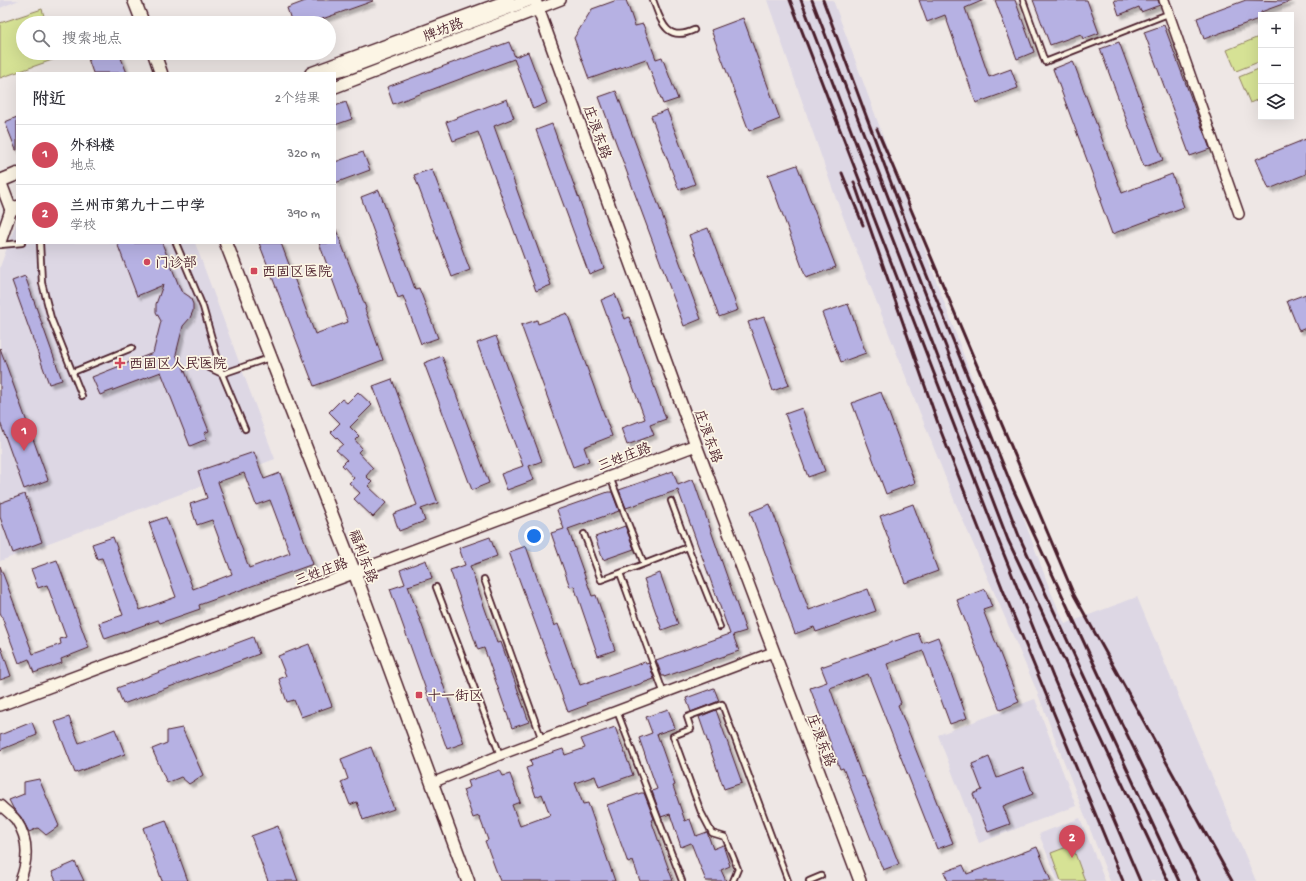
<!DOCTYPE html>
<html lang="zh">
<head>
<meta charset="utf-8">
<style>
	:root { --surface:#fff; --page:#f2f2f3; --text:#2b2b33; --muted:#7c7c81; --line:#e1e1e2; --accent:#d1495b }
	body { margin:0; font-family:"Gochi Hand","LXGW WenKai TC",sans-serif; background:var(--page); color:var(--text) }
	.controls { position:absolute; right:12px; top:12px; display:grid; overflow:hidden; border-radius:0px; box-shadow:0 4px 16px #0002 }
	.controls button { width:36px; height:36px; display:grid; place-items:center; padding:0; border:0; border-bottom:1px solid var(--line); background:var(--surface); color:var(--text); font:20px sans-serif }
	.you { position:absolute; left:534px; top:536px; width:14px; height:14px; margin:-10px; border:3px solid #fff; border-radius:50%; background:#1a73e8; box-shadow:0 0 0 6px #1a73e833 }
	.badge { display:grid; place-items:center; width:26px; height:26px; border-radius:50%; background:var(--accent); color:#fff; font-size:13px; font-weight:700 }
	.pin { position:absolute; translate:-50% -33px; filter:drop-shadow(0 1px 2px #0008) }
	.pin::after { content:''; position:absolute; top:21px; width:14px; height:12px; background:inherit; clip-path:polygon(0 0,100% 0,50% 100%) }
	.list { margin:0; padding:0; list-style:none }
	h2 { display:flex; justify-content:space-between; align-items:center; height:52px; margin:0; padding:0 16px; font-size:17px }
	h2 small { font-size:13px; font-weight:400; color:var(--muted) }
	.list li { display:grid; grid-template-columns:26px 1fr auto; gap:12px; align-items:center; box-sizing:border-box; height:60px; padding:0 16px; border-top:1px solid var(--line) }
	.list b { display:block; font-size:15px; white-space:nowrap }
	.list p { margin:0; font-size:13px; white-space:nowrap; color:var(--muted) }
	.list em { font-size:13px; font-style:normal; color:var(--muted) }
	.icon { flex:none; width:22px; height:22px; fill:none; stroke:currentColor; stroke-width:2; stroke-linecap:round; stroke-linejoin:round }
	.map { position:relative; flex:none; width:1306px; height:881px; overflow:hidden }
	.search { position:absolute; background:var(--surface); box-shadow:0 4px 16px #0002; left:16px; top:16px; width:320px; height:44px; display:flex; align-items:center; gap:10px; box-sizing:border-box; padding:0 14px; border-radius:22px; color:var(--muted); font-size:15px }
	.panel { position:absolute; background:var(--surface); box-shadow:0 4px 16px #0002; left:16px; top:72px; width:320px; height:172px; border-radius:0px }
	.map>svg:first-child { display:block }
	.built { fill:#ddd7e4 }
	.green { fill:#d6e295; stroke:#908060 }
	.building { fill:#b6b1e3; stroke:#4a1f2b; fill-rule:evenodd; filter:url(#shadow) }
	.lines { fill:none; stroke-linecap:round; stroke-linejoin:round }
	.service-casing { stroke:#4a1f2b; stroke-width:8 }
	.minor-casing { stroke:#4a1f2b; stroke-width:12 }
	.tertiary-casing { stroke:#4a1f2b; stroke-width:14 }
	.secondary-casing { stroke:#4a1f2b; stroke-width:15 }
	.service { stroke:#fcf5e5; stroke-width:4.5 }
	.minor { stroke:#fcf5e5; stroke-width:9 }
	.tertiary { stroke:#fcf5e5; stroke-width:11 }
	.secondary { stroke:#fcf5e5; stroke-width:12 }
	.rail { stroke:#4a1f2b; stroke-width:3 }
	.poi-dot { fill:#d1495b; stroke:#fcf5e5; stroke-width:1.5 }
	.labels { text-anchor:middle; stroke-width:3.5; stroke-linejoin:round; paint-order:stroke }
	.street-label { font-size:14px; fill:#4a1f2b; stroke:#fcf5e5 }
	.poi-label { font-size:14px; fill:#4a1f2b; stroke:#fcf5e5; text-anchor:start }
</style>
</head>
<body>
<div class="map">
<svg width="1306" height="881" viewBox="0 0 1306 881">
	<defs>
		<filter id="shadow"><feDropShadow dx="3.5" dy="3.5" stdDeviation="1" flood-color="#0004"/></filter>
	</defs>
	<rect width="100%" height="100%" fill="#eee7e5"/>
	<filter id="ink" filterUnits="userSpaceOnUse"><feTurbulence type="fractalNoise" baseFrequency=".025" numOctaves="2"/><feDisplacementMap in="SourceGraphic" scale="8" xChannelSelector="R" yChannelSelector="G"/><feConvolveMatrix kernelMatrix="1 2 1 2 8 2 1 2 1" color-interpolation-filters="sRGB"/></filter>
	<g filter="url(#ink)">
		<path class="built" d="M 0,0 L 19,0 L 0,8 Z
			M 767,0 L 833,0 L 1050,590 L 1065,624 L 1137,597 L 1256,881 L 1110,881 L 1036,689 L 955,502 L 835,196 Z
			M 17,221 L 17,243 L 195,243 L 275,459 L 0,561 L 0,267 Z
			M 1035,699 L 1076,806 L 979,843 L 938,735 Z
			M 1080,818 L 1105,881 L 1058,881 L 1039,834 Z"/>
		<path class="green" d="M 42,9 L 46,23 L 23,23 L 23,53 L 57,53 L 58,58 L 0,78 L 0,23 Z
			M 1261,36 L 1261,61 L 1236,71 L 1227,50 Z
			M 1261,68 L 1261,98 L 1250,103 L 1239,77 Z
			M 1072,845 L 1085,881 L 1061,881 L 1051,853 Z"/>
		<path class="building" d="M 308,0 L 372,0 L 373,1 L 311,23 L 292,23 L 287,8 Z
			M 617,0 L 626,0 L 635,26 L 643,24 L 656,59 L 662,57 L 678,99 L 663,104 L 646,59 L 589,79 L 574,38 L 592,9 Z
			M 919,0 L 984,0 L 965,8 L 989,77 L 1011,69 L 1018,88 L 976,103 L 945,15 L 927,22 Z
			M 995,0 L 1015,0 L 1034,52 L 1017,59 Z
			M 1033,0 L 1087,0 L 1099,33 L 1083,39 L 1081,34 L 1050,45 Z
			M 1114,0 L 1158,0 L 1160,5 L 1141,12 L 1139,7 L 1119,15 Z
			M 1246,0 L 1291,1 L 1261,12 L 1261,18 L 1204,39 L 1197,18 Z
			M 743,18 L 780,119 L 749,131 L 711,30 Z
			M 1164,25 L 1210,149 L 1190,156 L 1144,32 Z
			M 509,42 L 515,57 L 528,52 L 547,103 L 533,109 L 514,59 L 393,104 L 387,87 Z
			M 1119,42 L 1163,160 L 1144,167 L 1100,49 Z
			M 86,53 L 119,53 L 127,73 L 93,73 Z
			M 1073,61 L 1122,193 L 1172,174 L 1184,207 L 1112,234 L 1100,201 L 1102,200 L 1053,69 Z
			M 616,91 L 701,319 L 684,326 L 599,97 Z
			M 507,99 L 514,118 L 494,126 L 551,285 L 536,291 L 478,132 L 453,141 L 446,122 Z
			M 346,102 L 352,119 L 335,125 L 335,106 Z
			M 667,110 L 695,184 L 679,190 L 651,116 Z
			M 17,117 L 17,150 L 16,150 L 5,122 Z
			M 552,124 L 604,268 L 589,274 L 536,130 Z
			M 1306,139 L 1306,174 L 1269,189 L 1256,159 Z
			M 363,152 L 370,170 L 335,183 L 335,162 Z
			M 797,165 L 836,267 L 806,278 L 768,175 Z
			M 432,169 L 470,270 L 452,277 L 414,175 Z
			M 379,190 L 415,289 L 419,288 L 438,338 L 421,344 L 403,296 L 398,298 L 361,197 Z
			M 335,227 L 366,308 L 365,309 L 383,360 L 314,386 L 259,243 L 281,243 L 315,334 L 348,322 L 319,243 L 335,243 Z
			M 708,228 L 738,310 L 719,317 L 689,235 Z
			M 117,243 L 162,243 L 181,291 L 190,297 L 193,304 L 193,311 L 190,318 L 183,326 L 176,354 L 180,364 L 182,364 L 209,431 L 204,433 L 207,439 L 190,446 L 161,372 L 100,395 L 92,377 L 153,353 L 161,321 L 156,312 L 156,304 L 163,285 L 137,296 Z
			M 25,276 L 62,380 L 49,384 L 12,281 Z
			M 615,294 L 625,319 L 629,317 L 666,419 L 650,425 L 654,435 L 627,445 L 621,428 L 645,419 L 601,300 Z
			M 1306,294 L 1306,328 L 1299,331 L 1287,301 Z
			M 848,304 L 866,353 L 841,362 L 822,313 Z
			M 567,313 L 612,436 L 584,447 L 589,461 L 573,467 L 521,325 L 537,320 L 538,324 Z
			M 764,317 L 789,385 L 773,391 L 748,322 Z
			M 496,336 L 542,461 L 529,466 L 534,480 L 507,490 L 501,474 L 523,466 L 477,343 Z
			M 0,348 L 48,480 L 24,489 L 0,422 Z
			M 442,356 L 489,483 L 472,490 L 424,363 Z
			M 392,379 L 438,503 L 421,509 L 425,521 L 399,531 L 393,514 L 417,505 L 373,386 Z
			M 358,392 L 372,405 L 350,427 L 359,436 L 355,440 L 362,448 L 358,452 L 373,468 L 366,476 L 372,482 L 368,486 L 386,503 L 373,517 L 354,499 L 360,493 L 349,483 L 354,478 L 342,465 L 347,460 L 336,450 L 343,444 L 331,432 L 340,423 L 329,412 L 342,399 L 347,403 Z
			M 881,392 L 915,483 L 886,494 L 852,403 Z
			M 802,408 L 825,471 L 808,477 L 785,414 Z
			M 254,452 L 264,479 L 280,473 L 313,564 L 199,605 L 200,609 L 160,623 L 158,620 L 105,639 L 99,623 L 123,615 L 102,558 L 97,559 L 92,544 L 113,537 L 140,610 L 176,597 L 149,523 L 166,517 L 193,589 L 232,574 L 212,520 L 197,525 L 190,504 L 207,498 L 198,471 ZM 244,473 L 256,505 L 270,500 L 290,553 L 249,568 L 218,482 Z
			M 673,471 L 678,485 L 693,479 L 746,631 L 733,635 L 739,651 L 664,677 L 664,676 L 662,676 L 656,660 L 730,634 L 678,490 L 626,508 L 619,490 Z
			M 608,492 L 612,492 L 619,511 L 568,529 L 592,596 L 596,595 L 615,650 L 598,656 L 574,586 L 570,587 L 551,533 L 564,529 L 557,510 Z
			M 25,494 L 42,542 L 13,553 L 0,517 L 0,503 Z
			M 770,504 L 809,610 L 868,589 L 876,611 L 816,632 L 814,627 L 795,634 L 750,512 Z
			M 913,504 L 938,571 L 905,583 L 880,516 Z
			M 625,526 L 634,549 L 603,560 L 595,537 Z
			M 490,537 L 497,556 L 470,566 L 497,643 L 501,642 L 529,722 L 512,728 L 484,648 L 478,650 L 450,570 L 465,565 L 459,548 Z
			M 526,546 L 554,626 L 558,624 L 580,685 L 645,662 L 646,664 L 649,663 L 654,679 L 586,703 L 587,705 L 568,712 L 509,552 Z
			M 57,560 L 89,648 L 61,659 L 62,663 L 34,673 L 29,659 L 19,663 L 0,612 L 0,566 L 33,654 L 61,644 L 60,639 L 66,637 L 47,585 L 38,588 L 31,569 Z
			M 426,560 L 432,578 L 408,586 L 464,743 L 447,749 L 390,589 L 405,584 L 400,570 Z
			M 660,573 L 678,624 L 662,630 L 644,579 Z
			M 985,589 L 992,607 L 983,610 L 1019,702 L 1000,710 L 957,600 Z
			M 918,633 L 922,643 L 938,637 L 967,718 L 950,724 L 923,651 L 887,664 L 901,703 L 898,705 L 953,843 L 937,849 L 868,674 L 830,688 L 862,777 L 864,776 L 899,864 L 883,870 L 843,768 L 840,769 L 810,688 L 827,682 L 821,667 Z
			M 253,637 L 259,654 L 123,704 L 117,688 Z
			M 309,644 L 332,706 L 301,717 L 294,700 L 287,702 L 279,679 L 286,676 L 278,656 Z
			M 0,647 L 1,647 L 11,676 L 0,680 Z
			M 714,688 L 719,701 L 691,712 L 686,698 Z
			M 668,709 L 675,728 L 657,734 L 675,785 L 673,786 L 685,821 L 690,819 L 696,836 L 707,832 L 713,849 L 723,845 L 730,866 L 721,870 L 726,881 L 706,881 L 691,843 L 681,847 L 670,814 L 661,817 L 652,791 L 657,789 L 639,738 L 652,733 L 646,717 Z
			M 716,710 L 742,783 L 724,789 L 699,717 Z
			M 69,717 L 79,743 L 115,729 L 125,754 L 75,773 L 55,722 Z
			M 32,722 L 37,735 L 0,750 L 0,735 Z
			M 615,727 L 633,775 L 599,787 L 595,776 L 575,783 L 583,804 L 588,803 L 615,881 L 500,881 L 485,841 L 488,840 L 479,816 L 473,818 L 463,790 L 470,787 L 468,781 L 500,770 L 503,776 L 510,774 L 520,802 L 512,805 L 520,826 L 550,815 L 542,794 L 536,797 L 526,768 L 532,766 L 530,760 L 563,749 L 565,755 L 585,748 L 581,739 Z
			M 182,728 L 203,775 L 189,784 L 181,777 L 167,783 L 152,749 L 167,743 L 167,731 Z
			M 371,747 L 394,809 L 363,820 L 357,802 L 350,805 L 341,782 L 348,779 L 341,759 Z
			M 989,757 L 997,778 L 1023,768 L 1033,794 L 1003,806 L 1010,824 L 988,832 L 973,794 L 982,790 L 972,764 Z
			M 39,779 L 59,826 L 46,835 L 38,828 L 29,832 L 21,817 L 13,808 L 9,800 L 24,794 L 24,782 Z
			M 641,793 L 644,793 L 654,819 L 651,820 L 673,881 L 640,881 L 633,861 L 628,863 L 607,805 Z
			M 166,820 L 188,881 L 162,881 L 143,828 Z
			M 278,826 L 298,881 L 268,881 L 251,836 Z
			M 1037,847 L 1051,881 L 948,881 L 944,872 L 963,865 L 967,874 Z
			M 75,862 L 84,881 L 56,881 L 52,872 Z"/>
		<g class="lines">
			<g class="service-casing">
				<path id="service" d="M 653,0 C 661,21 666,43 694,30
					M 1023,0 L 1045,62 L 1168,14
					M 40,243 L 42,283 L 51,318 L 82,396
					M 176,243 L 203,307 L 222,374 L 245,429
					M 0,245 L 22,243
					M 197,362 L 222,374 L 269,358
					M 73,372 L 132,348
					M 610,477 L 644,564 L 688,547 L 671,501
					M 584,534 L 601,580 L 620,573 L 664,694
					M 688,547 L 720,627
					M 620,573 L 644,564
					M 484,579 L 542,740
					M 436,587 L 500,755
					M 617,711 L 682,881
					M 733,881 L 738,869 L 725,837 L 712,833 L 701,812 L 673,736 L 691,729 L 687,717 L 722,704 L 788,881
					M 809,881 L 821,876"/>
			</g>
			<g class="minor-casing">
				<path id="minor" d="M 1164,0 L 1239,214
					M 538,9 L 561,0
					M 432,783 L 500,755 L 773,652
					M 0,805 C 5,810 12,815 16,820 C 29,839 28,861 20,881"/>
			</g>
			<g class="tertiary-casing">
				<path id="tertiary" d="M 535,0 L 696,445 L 860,881
					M 311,73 L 509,0
					M 335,87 L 538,9
					M 0,181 L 11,210 L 0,242
					M 0,705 L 696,445"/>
			</g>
			<g class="secondary-casing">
				<path id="secondary" d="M 134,0 L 143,23
					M 154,53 L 161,73
					M 327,73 L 351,67 L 529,0
					M 0,181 L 17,174
					M 11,210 L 17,207
					M 226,243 L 355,574 L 468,881"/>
			</g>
			<use href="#service" class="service"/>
			<use href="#minor" class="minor"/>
			<use href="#tertiary" class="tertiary"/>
			<use href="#secondary" class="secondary"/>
			<path class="rail" d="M 790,0 L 999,542 L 1053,677 L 1140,881
				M 801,0 L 1008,540 L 1168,881
				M 812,0 L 1019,536 L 1179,881
				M 823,0 L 909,231 L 1013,489 L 1118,716 L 1199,881
				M 877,129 L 1074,595 L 1232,881
				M 842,173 L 863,225
				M 854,182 L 940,429 L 1003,590 L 1123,881"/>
		</g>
	</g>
	<g class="poi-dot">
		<circle cx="147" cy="262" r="4"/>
		<rect x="250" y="267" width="8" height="8" rx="2"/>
		<path d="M118 357h4v4h4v4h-4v4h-4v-4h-4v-4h4z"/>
		<rect x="415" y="691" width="8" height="8" rx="2"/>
	</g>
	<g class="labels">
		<g class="street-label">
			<text transform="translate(443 29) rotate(-21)" y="5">牌坊路</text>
			<text transform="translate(598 132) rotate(70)" y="5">庄浪东路</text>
			<text transform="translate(709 436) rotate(70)" y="5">庄浪东路</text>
			<text transform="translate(624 456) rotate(-21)" y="5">三姓庄路</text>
			<text transform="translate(364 556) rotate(69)" y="5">福利东路</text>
			<text transform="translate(321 571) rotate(-20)" y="5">三姓庄路</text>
			<text transform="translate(822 740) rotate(69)" y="5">庄浪东路</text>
		</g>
		<g class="poi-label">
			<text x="155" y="267">门诊部</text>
			<text x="262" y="276">西固区医院</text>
			<text x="129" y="368">西固区人民医院</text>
			<text x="427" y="700">十一街区</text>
		</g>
	</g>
</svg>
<div class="controls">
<button>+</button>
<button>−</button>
<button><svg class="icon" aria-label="layers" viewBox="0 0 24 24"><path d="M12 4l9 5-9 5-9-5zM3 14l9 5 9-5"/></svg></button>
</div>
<div class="you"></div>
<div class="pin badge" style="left:24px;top:451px">1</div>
<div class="pin badge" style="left:1072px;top:858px">2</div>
<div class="search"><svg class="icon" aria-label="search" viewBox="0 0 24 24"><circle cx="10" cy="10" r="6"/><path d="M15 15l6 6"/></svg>搜索地点</div>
<section class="panel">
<h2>附近<small>2个结果</small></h2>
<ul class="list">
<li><span class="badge">1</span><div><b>外科楼</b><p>地点</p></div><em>320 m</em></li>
<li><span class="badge">2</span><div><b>兰州市第九十二中学</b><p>学校</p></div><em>390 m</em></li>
</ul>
</section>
</div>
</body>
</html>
